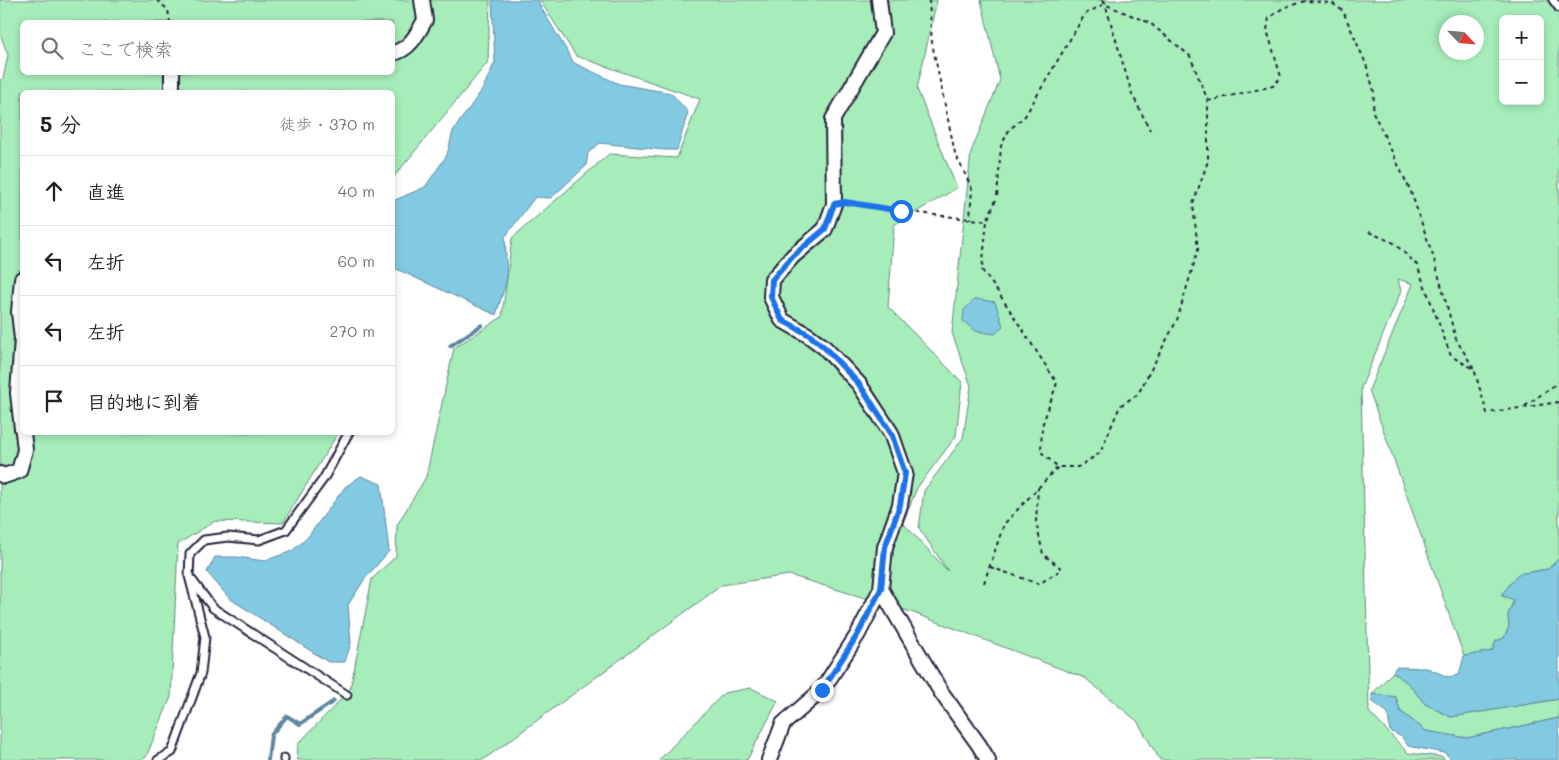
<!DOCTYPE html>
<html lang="ja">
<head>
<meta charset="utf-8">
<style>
	:root { --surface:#fff; --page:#f2f2f2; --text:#222; --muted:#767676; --line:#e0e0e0 }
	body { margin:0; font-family:Mali,"Klee One",sans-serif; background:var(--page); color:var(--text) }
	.controls { position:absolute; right:15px; top:15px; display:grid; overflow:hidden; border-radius:8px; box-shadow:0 2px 8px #0003 }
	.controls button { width:45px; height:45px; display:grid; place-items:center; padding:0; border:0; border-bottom:1px solid var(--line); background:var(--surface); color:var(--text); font:25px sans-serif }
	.compass { position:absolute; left:1439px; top:15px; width:45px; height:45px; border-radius:50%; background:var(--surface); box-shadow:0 2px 8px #0003; rotate:116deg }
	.stop { position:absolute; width:15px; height:15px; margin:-11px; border:4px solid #1a73e8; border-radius:50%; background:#fff }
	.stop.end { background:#1a73e8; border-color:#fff; box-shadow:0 1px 5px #0008 }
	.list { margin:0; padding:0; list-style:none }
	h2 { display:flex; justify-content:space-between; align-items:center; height:65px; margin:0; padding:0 20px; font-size:21px }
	h2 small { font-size:16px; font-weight:400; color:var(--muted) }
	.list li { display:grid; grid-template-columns:32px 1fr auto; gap:15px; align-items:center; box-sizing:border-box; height:70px; padding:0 20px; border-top:1px solid var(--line) }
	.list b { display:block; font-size:19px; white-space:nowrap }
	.list em { font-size:16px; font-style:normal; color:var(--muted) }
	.icon { flex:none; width:28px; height:28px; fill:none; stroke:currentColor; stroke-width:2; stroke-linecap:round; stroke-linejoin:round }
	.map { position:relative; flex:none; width:1559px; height:760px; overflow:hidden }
	.search { position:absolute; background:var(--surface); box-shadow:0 2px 8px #0003; left:20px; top:20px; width:375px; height:55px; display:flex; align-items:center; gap:12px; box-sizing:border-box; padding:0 18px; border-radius:8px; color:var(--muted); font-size:19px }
	.panel { position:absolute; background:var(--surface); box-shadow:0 2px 8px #0003; left:20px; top:90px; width:375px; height:345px; border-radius:8px }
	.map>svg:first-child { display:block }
	.green { fill:#a6edba; stroke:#64887a; fill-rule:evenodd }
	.water { fill:#82cae2; stroke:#5c879f }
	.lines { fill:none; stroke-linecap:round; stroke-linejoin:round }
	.stream { stroke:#5c879f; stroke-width:4 }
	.lane-casing { stroke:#22223b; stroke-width:11 }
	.street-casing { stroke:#22223b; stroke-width:18 }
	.path { stroke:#22223b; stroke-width:2; stroke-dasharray:4 4; stroke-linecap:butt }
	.lane { stroke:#fff; stroke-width:7 }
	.street { stroke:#fff; stroke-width:14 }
	.route { stroke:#1a73e8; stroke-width:6 }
</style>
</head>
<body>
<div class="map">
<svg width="1559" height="760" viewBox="0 0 1559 760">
	<rect width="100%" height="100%" fill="#fff"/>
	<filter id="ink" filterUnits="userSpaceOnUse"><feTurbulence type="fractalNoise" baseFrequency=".02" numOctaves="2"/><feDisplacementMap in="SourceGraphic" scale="10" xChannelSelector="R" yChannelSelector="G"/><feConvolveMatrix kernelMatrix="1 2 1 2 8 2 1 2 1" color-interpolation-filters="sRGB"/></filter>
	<g filter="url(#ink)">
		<path class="green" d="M 0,0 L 490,0 L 488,62 L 393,178 L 392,92 L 22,92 L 22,432 L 338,433 L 283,523 L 215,521 L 178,544 L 171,697 L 146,757 L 142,760 L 0,760 L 0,80 L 3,79 L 8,55 L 0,34 ZM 22,22 L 392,22 L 392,72 L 22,72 Z
			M 541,0 L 937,0 L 917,89 L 957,188 L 894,225 L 888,307 L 962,382 L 956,436 L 917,488 L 903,523 L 948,571 L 919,528 L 924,491 L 963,438 L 971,386 L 952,333 L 971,152 L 1000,80 L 981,0 L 1559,0 L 1559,558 L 1548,569 L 1518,574 L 1502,596 L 1514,599 L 1508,615 L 1509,627 L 1504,638 L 1496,641 L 1492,651 L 1464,656 L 1369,390 L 1413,284 L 1398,279 L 1401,291 L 1361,388 L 1369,712 L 1408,753 L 1443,757 L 1445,760 L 1160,760 L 1137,721 L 1085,678 L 911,612 L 789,575 L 722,585 L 483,760 L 297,760 L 298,744 L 350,690 L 372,579 L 396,556 L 397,525 L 426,477 L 454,348 L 502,317 L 512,238 L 609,154 L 677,158 L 700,99 L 576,56 L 541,2 ZM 1503,19 L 1540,19 L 1540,101 L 1503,101 ZM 1446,22 L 1476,22 L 1476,52 L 1446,52 Z
			M 1393,672 L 1409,684 L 1425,704 L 1451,717 L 1559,699 L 1559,718 L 1467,738 L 1426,731 L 1400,711 L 1396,697 L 1372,694 Z
			M 751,688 L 778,701 L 747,760 L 659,760 L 724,693 Z"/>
		<path class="water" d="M 492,0 L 539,0 L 539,4 L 574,63 L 619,84 L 671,93 L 688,112 L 677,150 L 665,150 L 600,143 L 588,153 L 586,166 L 551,198 L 535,197 L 505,237 L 507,279 L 496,315 L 392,267 L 393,201 L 425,187 L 447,155 L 453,131 L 482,90 L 495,62 Z
			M 975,299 L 995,302 L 1003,326 L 995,334 L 976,331 L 963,321 L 964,310 Z
			M 361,476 L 381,484 L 389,551 L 364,580 L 348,605 L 351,643 L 345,662 L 328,662 L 229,598 L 207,572 L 215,557 L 237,557 L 264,561 L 292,551 L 307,538 L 345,487 Z
			M 1559,558 L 1559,699 L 1451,717 L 1425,704 L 1409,684 L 1393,672 L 1396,667 L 1427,668 L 1448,677 L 1459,675 L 1464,656 L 1492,651 L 1496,641 L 1504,638 L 1509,627 L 1508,615 L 1514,600 L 1501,595 L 1518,574 L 1548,569 Z
			M 1372,694 L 1396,697 L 1400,711 L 1426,731 L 1467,738 L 1559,718 L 1559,760 L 1452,760 L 1445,753 L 1408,746 L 1402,737 L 1390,731 L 1388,713 L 1372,701 Z"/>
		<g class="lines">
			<path class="stream" d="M 450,346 L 482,325
				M 268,760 L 271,735 L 287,716 L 300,724 L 334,701"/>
			<g class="lane-casing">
				<path id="lane" d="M 1553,0 L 1559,8
					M 192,580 L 213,608 L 347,695
					M 158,760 L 172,752 L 201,673 L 205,637 L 189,576 L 190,554 L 204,540 L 228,537 L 259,540 L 286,530 L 324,478 L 349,432
					M 284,760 L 284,758"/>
			</g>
			<g class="street-casing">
				<path id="street" d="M 392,53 C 409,51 418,33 425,20 L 422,0
					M 172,72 L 172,92
					M 22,279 L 19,312 L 22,339 L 18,393 L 22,429
					M 0,474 L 4,476 L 19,471 L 25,450 L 23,432
					M 881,589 L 941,692 L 979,745 L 988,760
					M 769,760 L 783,724 L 822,690 L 858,634 L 881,589 L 885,547 L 900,505 L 905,473 L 891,433 L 859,384 L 824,347 L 808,335 L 782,320 L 771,297 L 772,280 L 793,256 L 825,229 L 834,204 L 833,119 L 883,33 L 879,0"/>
			</g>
			<path class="path" d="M 157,0 L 168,10 L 170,22
				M 929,0 L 932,43 L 955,153 L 972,189 L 970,219
				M 1102,0 L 1104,4 L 1150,23 L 1190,56 L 1208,101 L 1208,161 L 1193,204 L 1198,250 L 1177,320 L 1138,394 L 1120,406 L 1100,453 L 1078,467 L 1058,467 L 1041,452 L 1042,426 L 1057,383 L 998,292 L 982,270 L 987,221 L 997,197 L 1001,146 L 1009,130 L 1025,116 L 1085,14 L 1104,4
				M 1104,0 L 1132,94 L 1150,130
				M 1208,101 L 1273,86 L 1281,77 L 1267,30 L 1269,18 L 1283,8 L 1305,1 L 1332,3 L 1343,11 L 1366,64 L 1374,91 L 1373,112 L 1411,192 L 1434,259 L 1456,339 L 1474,369 L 1487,413 L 1559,402
				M 846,202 L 901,211 L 987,221
				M 1369,232 L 1394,243 L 1417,265 L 1451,356 L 1472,368
				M 1525,406 L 1559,382
				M 990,567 L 1039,584 L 1062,569 L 1043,554 L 1036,522 L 1038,488
				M 984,583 L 1004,524 L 1058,467"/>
			<use href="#lane" class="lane"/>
			<use href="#street" class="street"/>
		</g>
	</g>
	<g class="lines" filter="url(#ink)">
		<path class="route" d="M 822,690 L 858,634 L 881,589 L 885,547 L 900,505 L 905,473 L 891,433 L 859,384 L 824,347 L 808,334 L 782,320 L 771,297 L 772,280 L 793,256 L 825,229 L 834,204 L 845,202 L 901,211"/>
	</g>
</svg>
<div class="controls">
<button>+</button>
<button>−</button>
</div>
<svg class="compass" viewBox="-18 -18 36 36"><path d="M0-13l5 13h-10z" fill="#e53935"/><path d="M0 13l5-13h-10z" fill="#767676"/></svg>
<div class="stop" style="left:901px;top:211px"></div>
<div class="stop end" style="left:822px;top:690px"></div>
<div class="search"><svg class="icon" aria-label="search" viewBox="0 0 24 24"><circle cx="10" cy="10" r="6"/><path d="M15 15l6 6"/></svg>ここで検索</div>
<section class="panel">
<h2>5 分<small>徒歩 · 370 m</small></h2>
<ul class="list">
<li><svg class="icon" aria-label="ahead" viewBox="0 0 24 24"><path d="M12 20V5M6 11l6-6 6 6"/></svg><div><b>直進</b></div><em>40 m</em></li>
<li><svg class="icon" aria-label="left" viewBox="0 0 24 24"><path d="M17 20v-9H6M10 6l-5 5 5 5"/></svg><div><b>左折</b></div><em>60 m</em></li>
<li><svg class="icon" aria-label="left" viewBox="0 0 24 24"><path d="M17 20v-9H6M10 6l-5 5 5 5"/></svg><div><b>左折</b></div><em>270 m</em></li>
<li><svg class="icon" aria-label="arrive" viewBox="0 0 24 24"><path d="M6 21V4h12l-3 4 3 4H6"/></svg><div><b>目的地に到着</b></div></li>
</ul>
</section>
</div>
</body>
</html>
